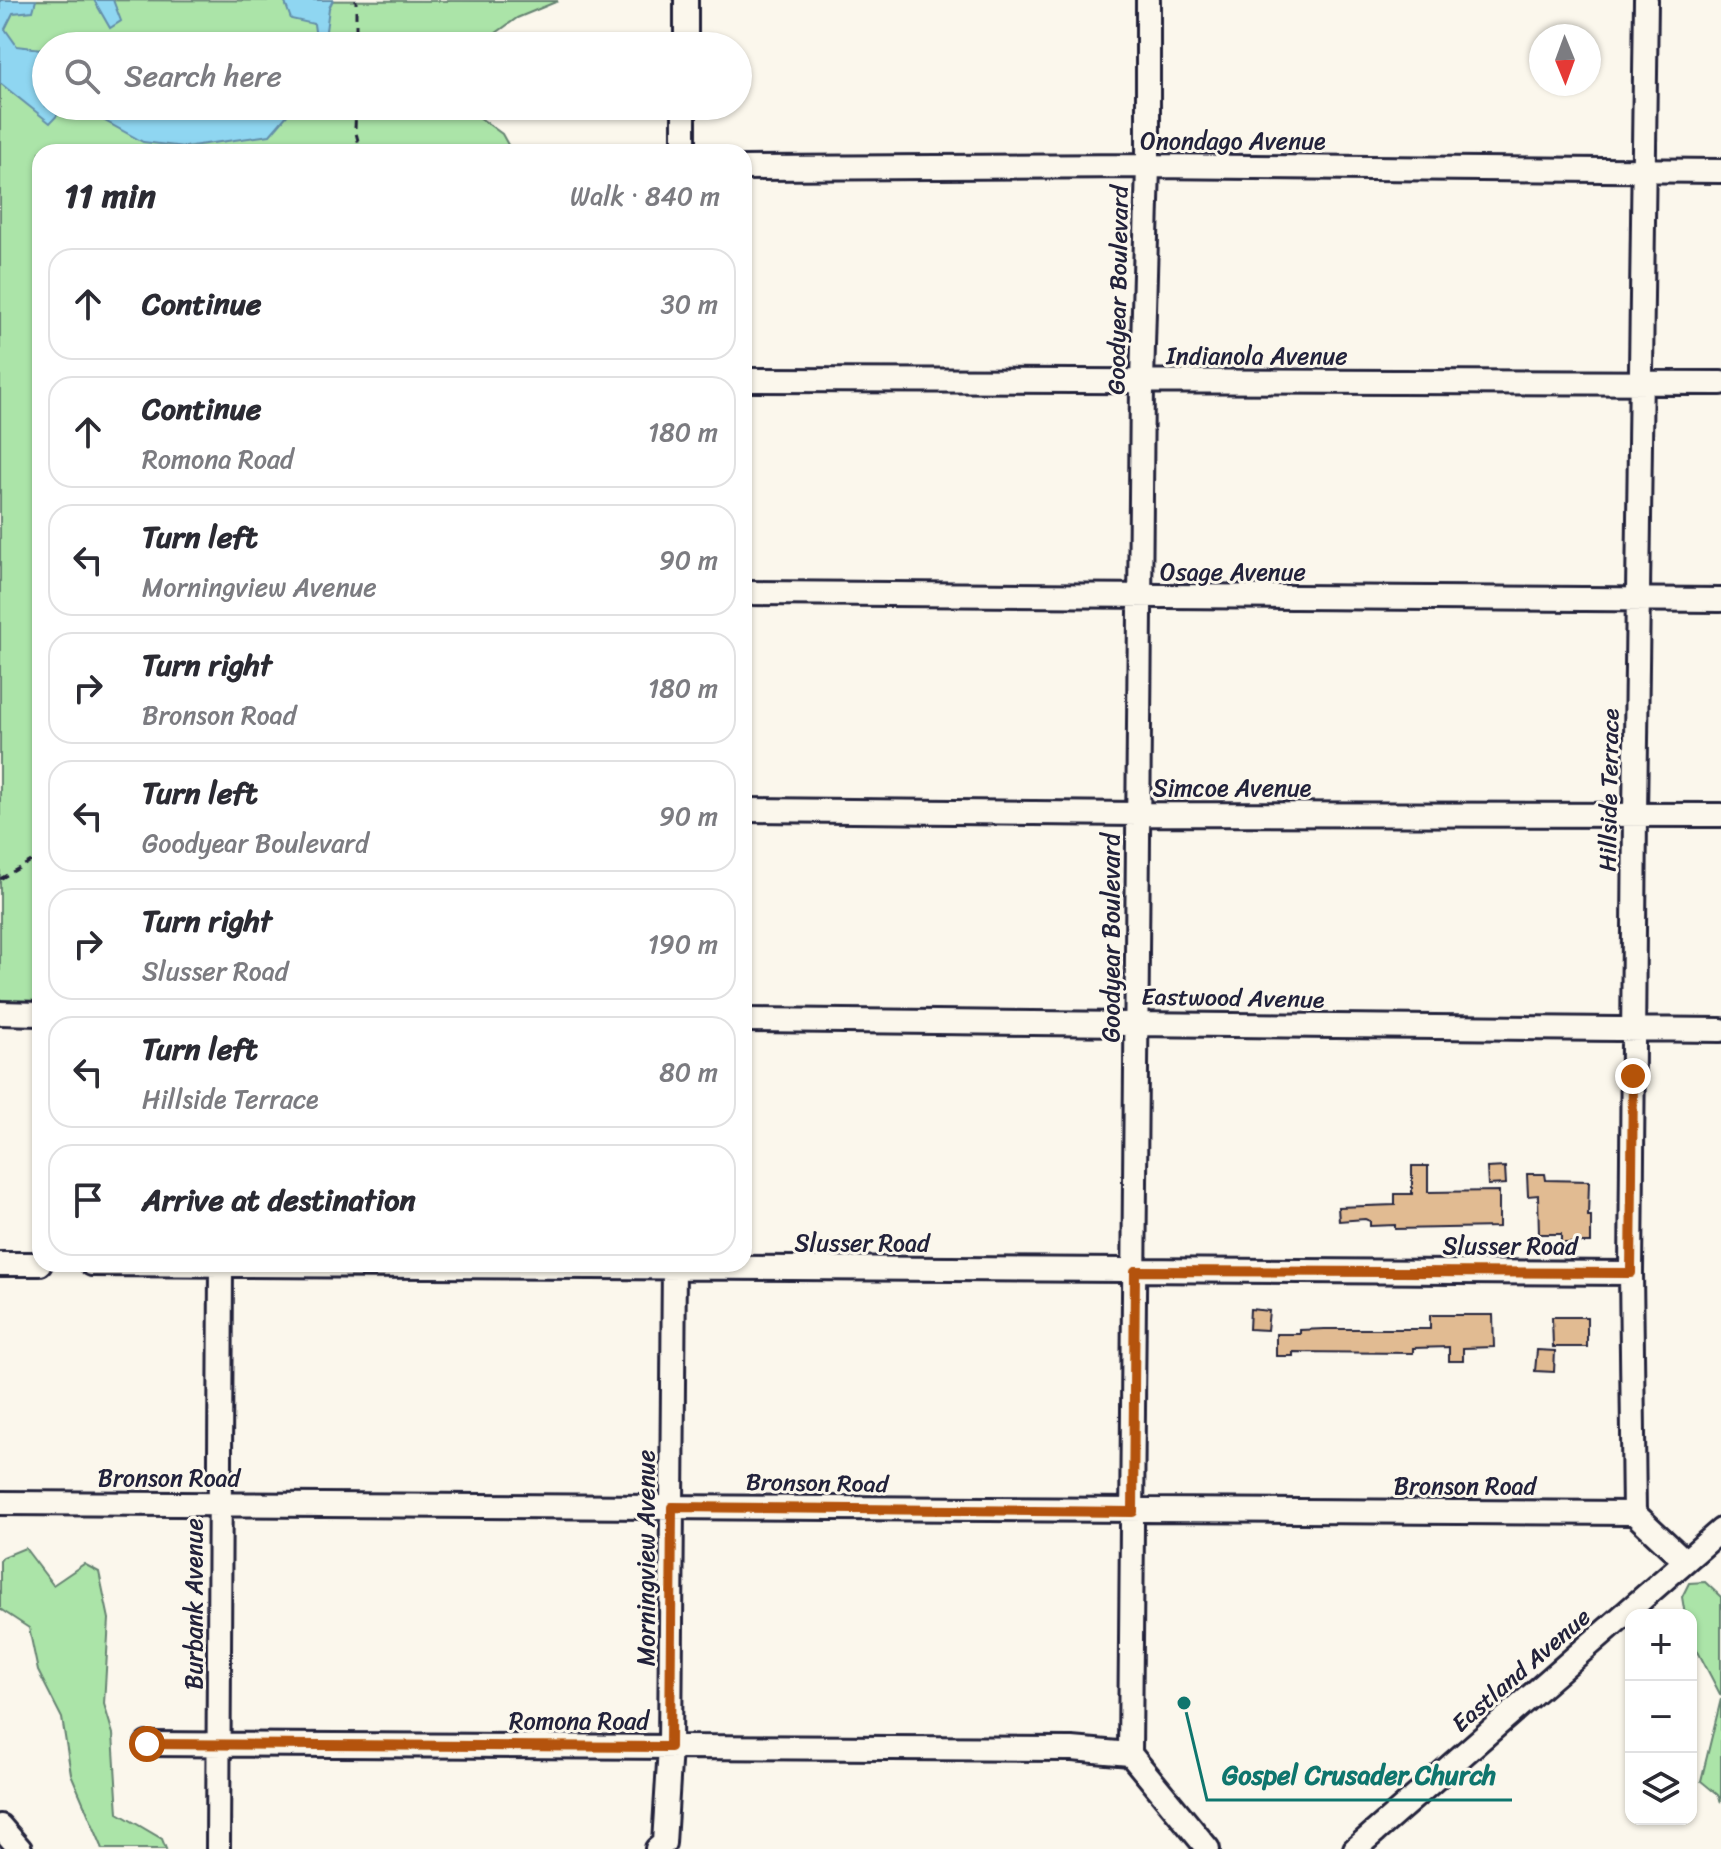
<!DOCTYPE html>
<html lang="en">
<head>
<meta charset="utf-8">
<style>
	:root { --surface:#fff; --page:#f7f7f7; --text:#2b2b33; --muted:#7c7c81; --line:#e1e1e2 }
	body { margin:0; font-family:Sriracha,sans-serif; background:var(--page); color:var(--text) }
	.controls { position:absolute; right:24px; bottom:24px; display:grid; overflow:hidden; border-radius:16px; box-shadow:0 2px 6px #0004 }
	.controls button { width:72px; height:72px; display:grid; place-items:center; padding:0; border:0; border-bottom:2px solid var(--line); background:var(--surface); color:var(--text); font:40px sans-serif }
	.compass { position:absolute; left:1529px; top:24px; width:72px; height:72px; border-radius:50%; background:var(--surface); box-shadow:0 2px 6px #0004; rotate:179deg }
	.stop { position:absolute; width:24px; height:24px; margin:-18px; border:6px solid #b45309; border-radius:50%; background:#fff }
	.stop.end { background:#b45309; border-color:#fff; box-shadow:0 2px 8px #0008 }
	.list { margin:0; padding:0; list-style:none }
	h2 { display:flex; justify-content:space-between; align-items:center; height:104px; margin:0; padding:0 32px; font-size:34px }
	h2 small { font-size:26px; font-weight:400; color:var(--muted) }
	.list li { display:grid; grid-template-columns:52px 1fr auto; gap:24px; align-items:center; box-sizing:border-box; height:112px; margin:0 16px 16px; padding:0 16px; border:2px solid var(--line); border-radius:24px }
	.list b { display:block; font-size:30px; white-space:nowrap }
	.list p { margin:0; font-size:26px; white-space:nowrap; color:var(--muted) }
	.list em { font-size:26px; font-style:normal; color:var(--muted) }
	.icon { flex:none; width:44px; height:44px; fill:none; stroke:currentColor; stroke-width:2; stroke-linecap:round; stroke-linejoin:round }
	.map { position:relative; flex:none; width:1721px; height:1849px; overflow:hidden }
	.search { position:absolute; background:var(--surface); box-shadow:0 2px 6px #0004; left:32px; top:32px; width:720px; height:88px; display:flex; align-items:center; gap:20px; box-sizing:border-box; padding:0 28px; border-radius:44px; color:var(--muted); font-size:30px }
	.panel { position:absolute; background:var(--surface); box-shadow:0 2px 6px #0004; left:32px; top:144px; width:720px; height:1128px; border-radius:24px }
	.map>svg:first-child { display:block }
	.green { fill:#abe4a8; stroke:#668372; stroke-width:2 }
	.water { fill:#8fd6f1; stroke:#638ea8; stroke-width:2 }
	.building { fill:#e1bb92; stroke:#22223b; stroke-width:2 }
	.lines { fill:none; stroke-linecap:round; stroke-linejoin:round }
	.minor-casing { stroke:#22223b; stroke-width:28 }
	.path { stroke:#22223b; stroke-width:3; stroke-dasharray:8 6; stroke-linecap:butt }
	.minor { stroke:#fbf7ec; stroke-width:22 }
	.route { stroke:#b45309; stroke-width:10 }
	.labels { text-anchor:middle; stroke-width:6; stroke-linejoin:round; paint-order:stroke }
	.street-label { font-size:24px; fill:#22223b; stroke:#fbf7ec }
	.leader { fill:none; stroke:#0f766e; stroke-width:3 }
	.callout-dot { fill:#0f766e; stroke:#fbf7ec; stroke-width:3 }
	.callout-label { font-size:26px; text-anchor:middle; font-weight:bold; fill:#0f766e; stroke:#fbf7ec; stroke-width:6; stroke-linejoin:round; paint-order:stroke }
</style>
</head>
<body>
<div class="map">
<svg width="1721" height="1849" viewBox="0 0 1721 1849">
	<rect width="100%" height="100%" fill="#fbf7ec"/>
	<filter id="ink" filterUnits="userSpaceOnUse"><feTurbulence type="fractalNoise" baseFrequency=".0125" numOctaves="2"/><feDisplacementMap in="SourceGraphic" scale="16" xChannelSelector="R" yChannelSelector="G"/><feConvolveMatrix kernelMatrix="1 2 1 2 8 2 1 2 1" color-interpolation-filters="sRGB"/></filter>
	<g filter="url(#ink)">
		<path class="green" d="M 0,0 L 558,1 L 517,18 L 478,46 L 46,46 L 46,106 L 464,106 L 502,134 L 512,152 L 40,152 L 40,1002 L 0,1001 Z
			M 25,1548 L 53,1585 L 84,1564 L 99,1572 L 109,1619 L 104,1704 L 113,1734 L 118,1813 L 162,1839 L 166,1849 L 103,1849 L 71,1774 L 62,1718 L 38,1671 L 29,1628 L 0,1609 L 0,1561 L 3,1557 Z
			M 1705,1582 L 1721,1597 L 1721,1696 L 1693,1642 L 1691,1615 L 1685,1615 L 1682,1597 L 1689,1583 Z
			M 1721,1699 L 1721,1802 L 1718,1795 L 1701,1781 Z"/>
		<path class="water" d="M 0,0 L 36,0 L 33,11 L 13,13 L 5,29 L 17,46 L 41,49 L 46,68 L 46,106 L 66,106 L 50,123 L 0,83 Z
			M 94,0 L 113,0 L 121,21 L 110,28 Z
			M 284,0 L 333,0 L 329,8 L 324,46 L 317,46 L 314,24 L 291,19 Z
			M 78,106 L 128,106 L 143,116 L 177,112 L 188,106 L 295,106 L 270,135 L 184,147 L 143,142 Z"/>
		<path class="building" d="M 1412,1166 L 1428,1166 L 1428,1192 L 1499,1191 L 1499,1227 L 1395,1229 L 1395,1225 L 1370,1226 L 1370,1221 L 1365,1219 L 1339,1221 L 1338,1207 L 1395,1205 L 1395,1194 L 1412,1194 Z
			M 1505,1167 L 1506,1184 L 1488,1185 L 1487,1168 Z
			M 1527,1174 L 1545,1174 L 1546,1180 L 1589,1181 L 1588,1216 L 1591,1216 L 1591,1243 L 1561,1243 L 1561,1234 L 1539,1234 L 1538,1195 L 1528,1196 Z
			M 1250,1309 L 1269,1311 L 1267,1330 L 1249,1329 Z
			M 1430,1315 L 1493,1315 L 1494,1347 L 1463,1348 L 1463,1361 L 1449,1361 L 1449,1347 L 1413,1348 L 1413,1353 L 1293,1352 L 1293,1356 L 1276,1356 L 1276,1334 L 1300,1334 L 1300,1330 L 1325,1329 L 1430,1329 Z
			M 1552,1317 L 1587,1317 L 1587,1347 L 1553,1347 Z
			M 1537,1350 L 1555,1351 L 1554,1372 L 1535,1371 Z"/>
		<g class="lines">
			<g class="minor-casing">
				<path id="minor" d="M 1148,0 L 1148,166 L 1142,382 L 1130,1754 L 1208,1849
					M 1646,0 L 1635,814 L 1631,1273 L 1634,1513 L 1684,1560
					M 686,46 L 686,0
					M 684,152 L 684,106
					M 744,168 L 1148,166 L 1721,171
					M 744,380 L 1721,383
					M 744,593 L 1721,600
					M 744,810 L 1138,814 L 1721,815
					M 0,1013 L 40,1014
					M 744,1020 L 1721,1030
					M 0,1264 L 40,1264
					M 92,1264 L 1631,1273
					M 0,1503 L 1634,1513
					M 147,1744 L 1072,1749 L 1130,1754
					M 0,1826 L 20,1849
					M 218,1849 L 221,1264
					M 657,1849 L 664,1843 L 670,1747 L 674,1264
					M 1355,1849 L 1721,1530"/>
			</g>
			<path class="path" d="M 356,46 L 356,0
				M 356,106 L 355,129 L 361,152
				M 0,879 L 40,856"/>
			<use href="#minor" class="minor"/>
		</g>
	</g>
	<g class="lines" filter="url(#ink)">
		<path class="route" d="M 147,1744 L 670,1747 L 672,1507 L 1133,1512 L 1135,1271 L 1631,1273 L 1633,1076"/>
	</g>
	<g class="labels">
		<g class="street-label">
			<text x="1233" y="149">Onondago Avenue</text>
			<text transform="translate(1118 290) rotate(-89)" y="8">Goodyear Boulevard</text>
			<text x="1257" y="364">Indianola Avenue</text>
			<text x="1233" y="580">Osage Avenue</text>
			<text x="1232" y="796">Simcoe Avenue</text>
			<text transform="translate(1609 790) rotate(-89)" y="8">Hillside Terrace</text>
			<text transform="translate(1111 938) rotate(-90)" y="8">Goodyear Boulevard</text>
			<text transform="translate(1233 998) rotate(1)" y="8">Eastwood Avenue</text>
			<text x="862" y="1251">Slusser Road</text>
			<text x="1510" y="1254">Slusser Road</text>
			<text x="169" y="1486">Bronson Road</text>
			<text transform="translate(817 1483) rotate(1)" y="8">Bronson Road</text>
			<text x="1465" y="1494">Bronson Road</text>
			<text transform="translate(646 1558) rotate(-90)" y="8">Morningview Avenue</text>
			<text transform="translate(194 1604) rotate(-90)" y="8">Burbank Avenue</text>
			<text transform="translate(1521 1670) rotate(-41)" y="8">Eastland Avenue</text>
			<text x="579" y="1729">Romona Road</text>
		</g>
	</g>
	<path class="leader" d="M1184 1703L1207 1800H1512"/>
	<circle class="callout-dot" cx="1184" cy="1703" r="8"/>
	<g class="callout-label">
		<text x="1359" y="1784">Gospel Crusader Church</text>
	</g>
</svg>
<div class="controls">
<button>+</button>
<button>−</button>
<button><svg class="icon" aria-label="layers" viewBox="0 0 24 24"><path d="M12 4l9 5-9 5-9-5zM3 14l9 5 9-5"/></svg></button>
</div>
<svg class="compass" viewBox="-18 -18 36 36"><path d="M0-13l5 13h-10z" fill="#e53935"/><path d="M0 13l5-13h-10z" fill="#7c7c81"/></svg>
<div class="stop" style="left:147px;top:1744px"></div>
<div class="stop end" style="left:1633px;top:1076px"></div>
<div class="search"><svg class="icon" aria-label="search" viewBox="0 0 24 24"><circle cx="10" cy="10" r="6"/><path d="M15 15l6 6"/></svg>Search here</div>
<section class="panel">
<h2>11 min<small>Walk · 840 m</small></h2>
<ul class="list">
<li><svg class="icon" aria-label="ahead" viewBox="0 0 24 24"><path d="M12 20V5M6 11l6-6 6 6"/></svg><div><b>Continue</b></div><em>30 m</em></li>
<li><svg class="icon" aria-label="ahead" viewBox="0 0 24 24"><path d="M12 20V5M6 11l6-6 6 6"/></svg><div><b>Continue</b><p>Romona Road</p></div><em>180 m</em></li>
<li><svg class="icon" aria-label="left" viewBox="0 0 24 24"><path d="M17 20v-9H6M10 6l-5 5 5 5"/></svg><div><b>Turn left</b><p>Morningview Avenue</p></div><em>90 m</em></li>
<li><svg class="icon" aria-label="right" viewBox="0 0 24 24"><path d="M7 20v-9h11M14 6l5 5-5 5"/></svg><div><b>Turn right</b><p>Bronson Road</p></div><em>180 m</em></li>
<li><svg class="icon" aria-label="left" viewBox="0 0 24 24"><path d="M17 20v-9H6M10 6l-5 5 5 5"/></svg><div><b>Turn left</b><p>Goodyear Boulevard</p></div><em>90 m</em></li>
<li><svg class="icon" aria-label="right" viewBox="0 0 24 24"><path d="M7 20v-9h11M14 6l5 5-5 5"/></svg><div><b>Turn right</b><p>Slusser Road</p></div><em>190 m</em></li>
<li><svg class="icon" aria-label="left" viewBox="0 0 24 24"><path d="M17 20v-9H6M10 6l-5 5 5 5"/></svg><div><b>Turn left</b><p>Hillside Terrace</p></div><em>80 m</em></li>
<li><svg class="icon" aria-label="arrive" viewBox="0 0 24 24"><path d="M6 21V4h12l-3 4 3 4H6"/></svg><div><b>Arrive at destination</b></div></li>
</ul>
</section>
</div>
</body>
</html>
